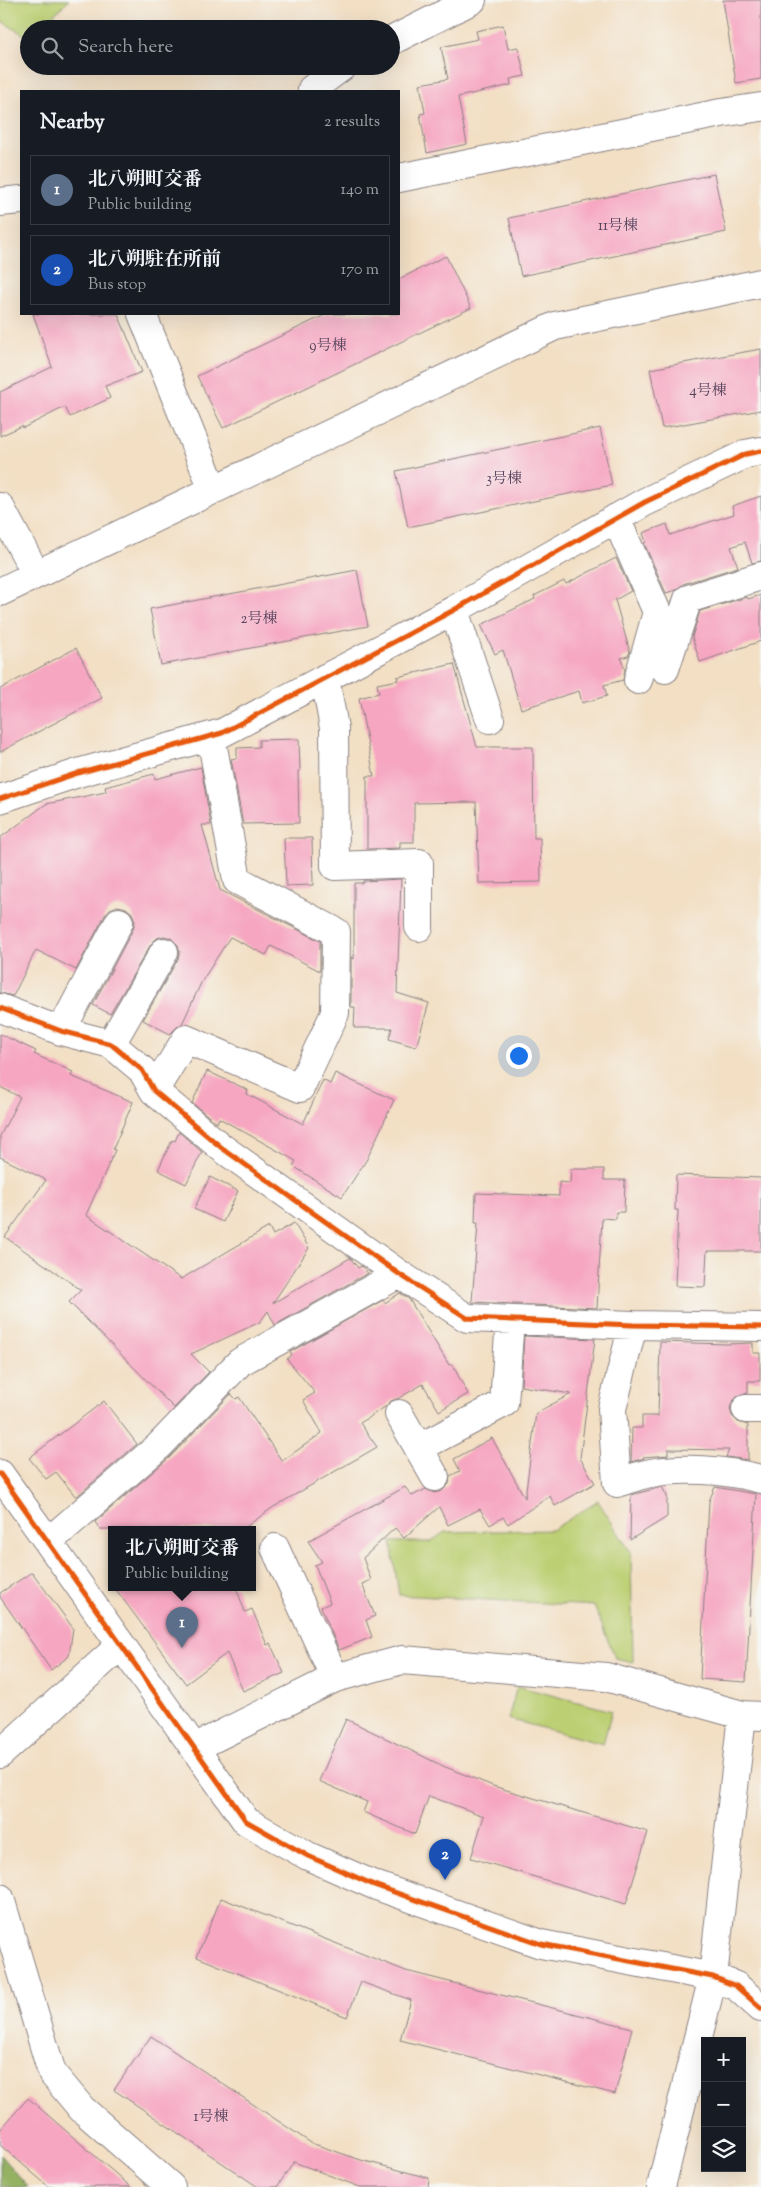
<!DOCTYPE html>
<html lang="en">
<head>
<meta charset="utf-8">
<style>
	:root { --surface:#171b24; --page:#242831; --text:#f1f3f6; --muted:#9ea1a6; --line:#363941; --accent:#8c9099 }
	body { margin:0; font-family:"Sorts Mill Goudy","Noto Serif JP",serif; background:var(--page); color:var(--text) }
	.controls { position:absolute; right:15px; bottom:15px; display:grid; overflow:hidden; border-radius:0px; box-shadow:0 5px 20px #0002 }
	.controls button { width:45px; height:45px; display:grid; place-items:center; padding:0; border:0; border-bottom:1px solid var(--line); background:var(--surface); color:var(--text); font:25px sans-serif }
	.you { position:absolute; left:518px; top:1055px; width:18px; height:18px; margin:-12px; border:4px solid #fff; border-radius:50%; background:#1a73e8; box-shadow:0 0 0 8px #1a73e833 }
	.badge { display:grid; place-items:center; width:32px; height:32px; border-radius:50%; background:var(--accent); color:#fff; font-size:16px; font-weight:700 }
	.pin { position:absolute; translate:-50% -41px; filter:drop-shadow(0 1px 2px #0008) }
	.pin::after { content:''; position:absolute; top:26px; width:18px; height:15px; background:inherit; clip-path:polygon(0 0,100% 0,50% 100%) }
	.popup { position:absolute; left:108px; top:1526px; width:148px; height:65px; box-sizing:border-box; display:grid; place-content:center; border-radius:0px; background:var(--surface); filter:drop-shadow(0 1px 4px #0005); font-size:16px; white-space:nowrap; color:var(--muted) }
	.popup b { font-size:19px; color:var(--text) }
	.popup::after { content:''; position:absolute; left:50%; top:100%; margin-left:-10px; border:10px solid transparent; border-top-color:var(--surface) }
	.list { margin:0; padding:0; list-style:none }
	h2 { display:flex; justify-content:space-between; align-items:center; height:65px; margin:0; padding:0 20px; font-size:21px }
	h2 small { font-size:16px; font-weight:400; color:var(--muted) }
	.list li { display:grid; grid-template-columns:32px 1fr auto; gap:15px; align-items:center; box-sizing:border-box; height:70px; margin:0 10px 10px; padding:0 10px; border:1px solid var(--line); border-radius:0px }
	.list b { display:block; font-size:19px; white-space:nowrap }
	.list p { margin:0; font-size:16px; white-space:nowrap; color:var(--muted) }
	.list em { font-size:16px; font-style:normal; color:var(--muted) }
	.icon { flex:none; width:28px; height:28px; fill:none; stroke:currentColor; stroke-width:2; stroke-linecap:round; stroke-linejoin:round }
	.map { position:relative; flex:none; width:761px; height:2187px; overflow:hidden }
	.search { position:absolute; background:var(--surface); box-shadow:0 5px 20px #0002; left:20px; top:20px; width:380px; height:55px; display:flex; align-items:center; gap:12px; box-sizing:border-box; padding:0 18px; border-radius:28px; color:var(--muted); font-size:19px }
	.panel { position:absolute; background:var(--surface); box-shadow:0 5px 20px #0002; left:20px; top:90px; width:380px; height:225px; border-radius:0px }
	.map>svg:first-child { display:block }
	.green { fill:#bccf72; stroke:#6f7856 }
	.forest { fill:#95b264; stroke:#5c6a50 }
	.building { fill:#f6a6c1 }
	.lines { fill:none; stroke-linecap:round; stroke-linejoin:round }
	.minor-casing { stroke:#8a8080; stroke-width:30 }
	.minor { stroke:#fff; stroke-width:28 }
	.cycleway-casing { stroke:#f6f6f2; stroke-width:8 }
	.cycleway { stroke:#e8590c; stroke-width:5 }
	.labels { text-anchor:middle; stroke-width:4; stroke-linejoin:round; paint-order:stroke }
	.number-label { font-size:15px; fill:#57435c }
</style>
</head>
<body>
<div class="map">
<svg width="761" height="2187" viewBox="0 0 761 2187">
	<rect width="100%" height="100%" fill="#f6f6f2"/>
	<filter id="ink" filterUnits="userSpaceOnUse"><feTurbulence type="fractalNoise" baseFrequency=".02" numOctaves="2"/><feDisplacementMap in="SourceGraphic" scale="10" xChannelSelector="R" yChannelSelector="G"/><feConvolveMatrix kernelMatrix="1 2 1 2 8 2 1 2 1" color-interpolation-filters="sRGB"/></filter>
	<filter id="wash" filterUnits="userSpaceOnUse"><feTurbulence type="fractalNoise" baseFrequency=".0096" numOctaves="4" result="noise"/><feDisplacementMap in="SourceGraphic" scale="20" xChannelSelector="R" yChannelSelector="G"/><feGaussianBlur stdDeviation="1.12" result="paint"/><feColorMatrix in="noise" values="0 0 0 0 0 0 0 0 0 0 0 0 0 0 0 0 0 1.4 0 .05"/><feComposite in="paint" operator="in"/></filter>
	<g filter="url(#wash)">
		<rect width="100%" height="100%" fill="#f2dfc4"/>
		<path class="green" d="M 0,0 L 69,0 L 39,29 L 29,29 L 29,38 L 0,20 Z
			M 598,1501 L 631,1553 L 633,1662 L 615,1658 L 594,1606 L 399,1595 L 391,1542 L 430,1542 L 445,1532 L 552,1530 Z
			M 517,1686 L 612,1711 L 603,1744 L 508,1719 Z"/>
		<path class="forest" d="M 0,2155 L 28,2187 L 0,2187 Z"/>
		<g id="blocks">
			<path class="building" d="M 723,0 L 761,0 L 761,79 L 736,83 Z
				M 503,25 L 508,49 L 518,47 L 525,76 L 510,79 L 511,85 L 458,97 L 467,144 L 427,153 L 420,114 L 425,113 L 420,84 L 448,79 L 441,47 L 478,39 L 476,31 Z
				M 714,174 L 726,232 L 521,276 L 509,218 Z
				M 446,256 L 471,308 L 223,428 L 197,376 L 327,314 L 399,314 L 399,279 Z
				M 33,314 L 118,314 L 142,372 L 105,386 L 110,398 L 70,417 L 65,407 L 23,428 L 22,426 L 0,436 L 0,392 L 52,367 Z
				M 761,349 L 761,410 L 662,428 L 650,369 Z
				M 600,428 L 612,485 L 408,527 L 396,471 Z
				M 761,496 L 761,561 L 752,563 L 745,542 L 731,547 L 738,567 L 683,584 L 676,590 L 666,593 L 644,543 L 646,542 L 643,533 L 667,524 L 670,535 L 734,514 L 732,506 Z
				M 616,558 L 631,591 L 615,600 L 630,652 L 628,656 L 621,658 L 625,670 L 623,680 L 604,685 L 607,696 L 582,703 L 579,691 L 521,709 L 503,650 L 495,654 L 481,625 L 535,599 L 534,596 L 564,581 L 566,584 Z
				M 357,570 L 368,626 L 161,665 L 150,609 Z
				M 761,595 L 761,641 L 700,662 L 692,637 L 700,611 L 747,597 L 748,599 Z
				M 76,648 L 102,698 L 0,752 L 0,689 Z
				M 454,664 L 477,747 L 533,747 L 534,838 L 540,838 L 541,882 L 479,883 L 476,802 L 414,803 L 414,842 L 400,842 L 400,848 L 367,849 L 367,776 L 374,776 L 359,698 L 379,693 L 377,684 L 398,680 L 397,677 Z
				M 299,739 L 300,771 L 298,771 L 299,823 L 243,824 L 231,759 L 237,758 L 237,748 L 259,747 L 259,740 Z
				M 201,767 L 211,825 L 202,825 L 220,890 L 320,941 L 320,971 L 271,946 L 266,955 L 230,937 L 202,981 L 182,1024 L 178,1026 L 170,1034 L 143,1020 L 178,959 L 180,952 L 178,945 L 171,938 L 164,936 L 157,938 L 151,944 L 110,1014 L 93,1005 L 133,929 L 135,921 L 132,913 L 126,908 L 118,906 L 110,909 L 105,915 L 76,970 L 36,950 L 13,996 L 0,993 L 0,838 L 46,804 L 106,792 L 105,787 L 154,774 L 155,779 Z
				M 284,838 L 312,838 L 313,885 L 286,886 Z
				M 401,879 L 397,993 L 429,1003 L 416,1047 L 389,1039 L 392,1028 L 354,1028 L 355,1007 L 351,1007 L 351,957 L 354,959 L 354,883 L 363,883 L 363,881 Z
				M 0,1034 L 36,1051 L 34,1054 L 73,1072 L 71,1076 L 133,1102 L 113,1149 L 115,1150 L 86,1215 L 181,1279 L 269,1227 L 273,1235 L 294,1223 L 309,1248 L 273,1303 L 350,1258 L 358,1268 L 361,1266 L 368,1273 L 275,1325 L 268,1311 L 260,1322 L 191,1354 L 209,1372 L 174,1408 L 69,1302 L 81,1290 L 5,1237 L 46,1180 L 0,1157 L 0,1136 L 20,1097 L 0,1087 Z
				M 207,1071 L 248,1090 L 247,1094 L 303,1124 L 323,1080 L 330,1084 L 335,1073 L 394,1100 L 367,1159 L 342,1197 L 293,1166 L 296,1161 L 219,1118 L 217,1123 L 192,1103 Z
				M 179,1132 L 202,1152 L 186,1184 L 158,1170 L 172,1140 L 175,1141 Z
				M 571,1169 L 604,1169 L 604,1180 L 625,1180 L 624,1212 L 616,1212 L 616,1219 L 602,1218 L 597,1308 L 472,1302 L 478,1223 L 475,1223 L 476,1193 L 559,1196 L 559,1182 L 570,1183 Z
				M 676,1175 L 761,1178 L 761,1251 L 707,1251 L 705,1287 L 675,1286 L 678,1210 L 675,1210 Z
				M 210,1177 L 238,1191 L 223,1222 L 194,1209 Z
				M 400,1293 L 409,1299 L 449,1365 L 452,1364 L 468,1394 L 439,1411 L 423,1384 L 399,1398 L 391,1401 L 385,1407 L 360,1423 L 377,1447 L 272,1508 L 243,1529 L 100,1529 L 95,1522 L 170,1457 L 231,1394 L 236,1399 L 239,1397 L 282,1461 L 322,1433 L 303,1400 L 315,1393 L 287,1359 L 292,1355 L 290,1352 L 383,1300 L 385,1303 Z
				M 524,1336 L 595,1339 L 580,1458 L 595,1483 L 555,1506 L 550,1496 L 508,1524 L 503,1517 L 490,1525 L 480,1509 L 448,1525 L 439,1507 L 404,1538 L 395,1528 L 363,1558 L 371,1580 L 362,1584 L 375,1616 L 366,1620 L 372,1637 L 339,1650 L 321,1607 L 330,1603 L 315,1565 L 322,1562 L 308,1541 L 405,1487 L 412,1496 L 426,1489 L 434,1493 L 442,1491 L 449,1484 L 450,1476 L 460,1471 L 454,1459 L 492,1438 L 525,1498 L 536,1413 L 571,1394 L 521,1386 Z
				M 660,1342 L 727,1344 L 753,1343 L 753,1353 L 760,1353 L 760,1381 L 748,1381 L 748,1393 L 738,1396 L 732,1402 L 730,1409 L 732,1416 L 738,1422 L 748,1425 L 748,1460 L 726,1457 L 729,1450 L 668,1449 L 668,1455 L 643,1457 L 644,1458 L 631,1462 L 632,1428 L 642,1428 L 642,1416 L 658,1416 Z
				M 104,1401 L 137,1444 L 76,1497 L 56,1472 L 46,1479 L 29,1458 Z
				M 662,1487 L 667,1496 L 667,1517 L 630,1540 L 631,1495 Z
				M 715,1487 L 756,1494 L 746,1682 L 700,1679 L 709,1501 Z
				M 32,1572 L 73,1628 L 69,1656 L 51,1670 L 0,1597 L 0,1593 Z
				M 114,1587 L 236,1587 L 245,1612 L 252,1609 L 267,1645 L 270,1643 L 284,1673 L 243,1691 L 227,1653 L 186,1684 Z
				M 346,1719 L 443,1766 L 493,1786 L 648,1832 L 626,1904 L 471,1858 L 484,1816 L 429,1796 L 415,1834 L 363,1812 L 367,1802 L 319,1781 Z
				M 221,1898 L 406,1971 L 632,2028 L 615,2094 L 400,2040 L 411,2000 L 361,1982 L 347,2017 L 197,1957 Z
				M 151,2036 L 311,2143 L 361,2160 L 429,2178 L 428,2187 L 360,2187 L 294,2162 L 277,2187 L 258,2187 L 114,2090 Z
				M 28,2098 L 131,2187 L 49,2187 L 0,2145 L 0,2130 Z"/>
		</g>
	</g>
	<g filter="url(#ink)">
		<use href="#blocks" fill-opacity="0" stroke="#8a8080" stroke-width="1"/>
		<g class="lines">
			<g class="minor-casing">
				<path id="minor" d="M 391,41 L 472,0
					M 312,89 L 343,66
					M 399,178 L 721,113 L 761,107
					M 0,202 L 21,200
					M 142,314 L 213,489
					M 0,507 L 36,574
					M 616,518 L 657,612 L 638,680
					M 0,592 L 555,326 L 761,283
					M 454,610 L 490,719
					M 665,669 L 688,599 L 761,576
					M 325,678 L 334,728 L 335,866 L 419,863 L 419,927
					M 0,799 L 78,773 L 222,733 L 454,610 L 645,502 L 746,454 L 761,451
					M 0,1008 L 61,1031 L 111,1044 L 142,1070 L 154,1091 L 222,1148 L 399,1274 L 467,1318 L 633,1325 L 761,1327
					M 61,1031 L 119,922
					M 111,1044 L 164,952
					M 154,1091 L 186,1039 L 300,1088 L 335,1013 L 336,932 L 237,880 L 211,736
					M 633,1325 L 612,1409 L 617,1483 C 627,1480 637,1476 646,1474 C 681,1466 727,1470 761,1479
					M 746,1409 L 761,1409
					M 399,1414 L 435,1477
					M 419,1448 L 504,1403 L 510,1320
					M 0,1474 L 246,1821 L 308,1856 L 374,1885 L 541,1944 L 713,1977 L 736,1986 L 761,2008
					M 49,1541 L 159,1446 L 240,1362 L 399,1274
					M 275,1548 L 335,1678
					M 196,1747 L 335,1678 L 402,1660 L 606,1677 L 742,1715 L 761,1716
					M 0,1754 L 121,1645
					M 0,1898 L 52,2073 L 82,2109 L 171,2187
					M 661,2187 L 713,1977 L 742,1715"/>
			</g>
			<use href="#minor" class="minor"/>
			<g class="cycleway-casing">
				<path id="cycleway" d="M 0,799 L 78,773 L 222,733 L 454,610 L 645,502 L 746,454 L 761,451
					M 0,1008 L 61,1031 L 111,1044 L 142,1070 L 154,1091 L 222,1148 L 399,1274 L 467,1318 L 633,1325 L 761,1327
					M 0,1474 L 246,1821 L 308,1856 L 374,1885 L 541,1944 L 713,1977 L 736,1986 L 761,2008"/>
			</g>
			<use href="#cycleway" class="cycleway"/>
		</g>
	</g>
	<g class="labels">
		<g class="number-label">
			<text x="618" y="230">11号棟</text>
			<text x="328" y="350">9号棟</text>
			<text x="708" y="395">4号棟</text>
			<text x="504" y="483">3号棟</text>
			<text x="259" y="623">2号棟</text>
			<text x="211" y="2121">1号棟</text>
		</g>
	</g>
</svg>
<div class="controls">
<button>+</button>
<button>−</button>
<button><svg class="icon" aria-label="layers" viewBox="0 0 24 24"><path d="M12 4l9 5-9 5-9-5zM3 14l9 5 9-5"/></svg></button>
</div>
<div class="you"></div>
<div class="pin badge" style="left:182px;top:1648px;background:#5c6f8a">1</div>
<div class="popup"><b>北八朔町交番</b>Public building</div>
<div class="pin badge" style="left:445px;top:1880px;background:#1a4fb4">2</div>
<div class="search"><svg class="icon" aria-label="search" viewBox="0 0 24 24"><circle cx="10" cy="10" r="6"/><path d="M15 15l6 6"/></svg>Search here</div>
<section class="panel">
<h2>Nearby<small>2 results</small></h2>
<ul class="list">
<li><span class="badge" style="background:#5c6f8a">1</span><div><b>北八朔町交番</b><p>Public building</p></div><em>140 m</em></li>
<li><span class="badge" style="background:#1a4fb4">2</span><div><b>北八朔駐在所前</b><p>Bus stop</p></div><em>170 m</em></li>
</ul>
</section>
</div>
</body>
</html>
